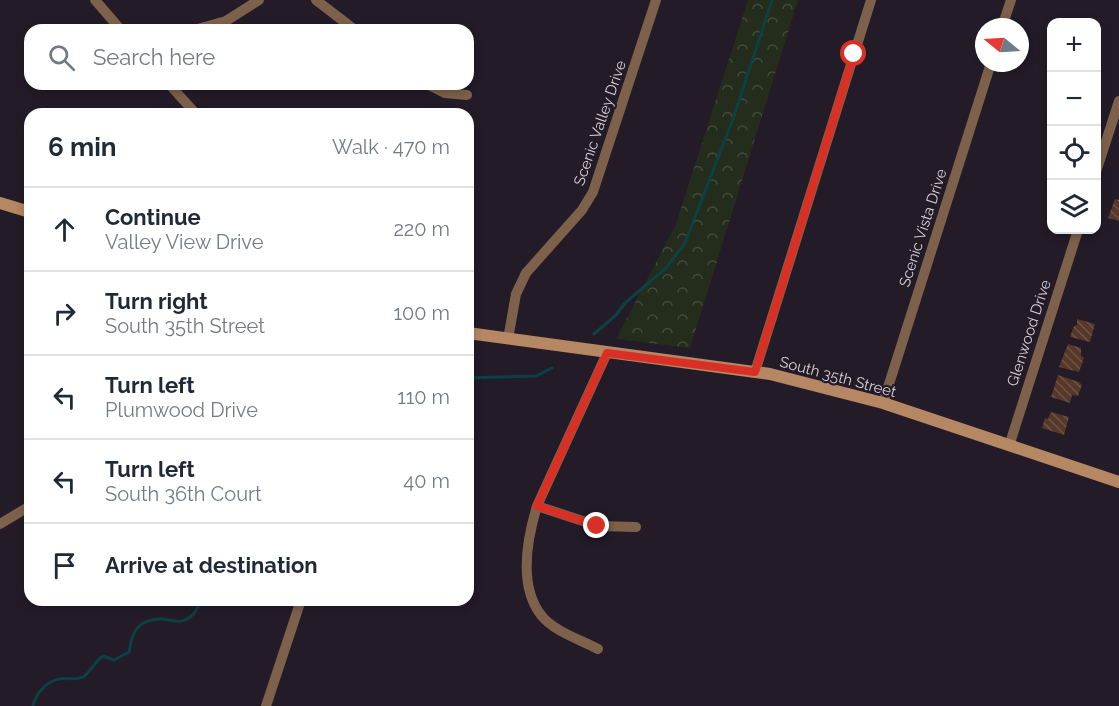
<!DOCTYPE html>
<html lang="en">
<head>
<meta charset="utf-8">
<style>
	:root { --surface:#fff; --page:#f6f6f7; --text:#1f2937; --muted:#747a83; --line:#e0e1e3 }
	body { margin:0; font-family:Raleway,sans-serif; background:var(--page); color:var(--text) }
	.controls { position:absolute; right:18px; top:18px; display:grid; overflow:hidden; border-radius:12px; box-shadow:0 3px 9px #0003 }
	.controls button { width:54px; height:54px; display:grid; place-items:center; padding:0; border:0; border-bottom:2px solid var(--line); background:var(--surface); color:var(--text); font:30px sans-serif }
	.compass { position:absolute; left:975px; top:18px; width:54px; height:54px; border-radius:50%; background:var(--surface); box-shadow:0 3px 9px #0003; rotate:288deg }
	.stop { position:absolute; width:18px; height:18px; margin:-14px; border:4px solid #d93025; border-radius:50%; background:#fff }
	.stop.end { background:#d93025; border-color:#fff; box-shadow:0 2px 6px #0008 }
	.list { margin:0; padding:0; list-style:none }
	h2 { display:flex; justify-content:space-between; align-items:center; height:78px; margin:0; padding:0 24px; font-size:26px }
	h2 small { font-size:20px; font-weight:400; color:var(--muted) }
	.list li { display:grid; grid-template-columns:39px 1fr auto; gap:18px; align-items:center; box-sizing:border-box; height:84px; padding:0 24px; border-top:2px solid var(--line) }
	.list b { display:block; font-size:22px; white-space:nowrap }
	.list p { margin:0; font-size:20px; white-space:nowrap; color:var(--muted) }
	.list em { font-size:20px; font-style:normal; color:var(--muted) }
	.icon { flex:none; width:33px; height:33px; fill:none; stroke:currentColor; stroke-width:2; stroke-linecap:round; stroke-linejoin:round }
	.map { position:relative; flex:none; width:1119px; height:706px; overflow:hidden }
	.search { position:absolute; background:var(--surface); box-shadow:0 3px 9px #0003; left:24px; top:24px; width:450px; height:66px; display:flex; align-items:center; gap:15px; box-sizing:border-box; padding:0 21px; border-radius:18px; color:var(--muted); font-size:22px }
	.panel { position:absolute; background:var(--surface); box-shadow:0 3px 9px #0003; left:24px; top:108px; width:450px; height:498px; border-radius:18px }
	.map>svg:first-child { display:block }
	.park { fill:url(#park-crowns) }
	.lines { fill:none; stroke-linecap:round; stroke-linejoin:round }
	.stream { stroke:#0d4044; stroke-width:3 }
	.building { fill:url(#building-back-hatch) }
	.street { stroke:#7e614b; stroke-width:10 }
	.secondary { stroke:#b58763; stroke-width:12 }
	.route { stroke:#d93025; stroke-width:8 }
	.labels { text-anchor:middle; stroke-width:4.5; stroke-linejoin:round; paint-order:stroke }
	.street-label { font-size:15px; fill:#d5d0d8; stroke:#231b28 }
</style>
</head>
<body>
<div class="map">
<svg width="1119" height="706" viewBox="0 0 1119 706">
	<defs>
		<pattern id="park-crowns" width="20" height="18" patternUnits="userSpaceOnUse" patternTransform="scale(1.5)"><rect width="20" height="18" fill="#242d1c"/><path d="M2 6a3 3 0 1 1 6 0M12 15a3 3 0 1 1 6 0" fill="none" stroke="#434a3c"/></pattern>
		<pattern id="building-back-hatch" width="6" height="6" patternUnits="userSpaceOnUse" patternTransform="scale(1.5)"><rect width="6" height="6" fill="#563728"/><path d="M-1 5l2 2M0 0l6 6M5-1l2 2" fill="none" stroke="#6d5346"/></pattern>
	</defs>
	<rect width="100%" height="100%" fill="#231b28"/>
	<path class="park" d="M 748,0 L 798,0 L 690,348 L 616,339 L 676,224 Z"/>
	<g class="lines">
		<path class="stream" d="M 594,334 L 616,315 L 625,303 L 666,268 L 685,243 L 733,119 L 772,0
			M 468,378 L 536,376 L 552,368
			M 33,706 C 36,694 45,682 59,679 C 67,677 74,681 83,677 C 91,672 94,662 103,656 L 114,660 L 129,652 C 132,631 138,619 162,619 C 170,619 177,624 185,620 C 197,615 195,608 203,600"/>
	</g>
	<path class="building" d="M 1115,199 L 1119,200 L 1119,221 L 1108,218 Z
		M 1077,319 L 1095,324 L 1090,342 L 1070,337 L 1074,326 L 1077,325 Z
		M 1068,344 L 1081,348 L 1081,356 L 1084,358 L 1079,372 L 1059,367 Z
		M 1058,375 L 1079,382 L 1082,385 L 1078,396 L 1072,395 L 1070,403 L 1051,397 Z
		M 1051,412 L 1069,417 L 1064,435 L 1042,428 L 1045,418 L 1048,419 Z"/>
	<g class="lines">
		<path class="street" d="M 95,0 L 121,30
			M 316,0 L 355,30
			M 1002,27 L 1011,0
			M 194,30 L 226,21 L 259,0
			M 169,84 L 196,114
			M 427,84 L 445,93 L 467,95
			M 1096,172 L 1119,101
			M 508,339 L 516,294 L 526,273 L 582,210 L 593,192 L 656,0
			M 755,372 L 871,0
			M 883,403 L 991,63
			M 1009,446 L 1078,230
			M 537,506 L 598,526 L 636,527
			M 0,524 L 30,506
			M 598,649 C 581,640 553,631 541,615 C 518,585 527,539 537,506 L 607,353
			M 266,706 L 301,600"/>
		<path class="secondary" d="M 0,203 L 30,212
			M 468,333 L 770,374 L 883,403 L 1119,482"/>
	</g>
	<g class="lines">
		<path class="route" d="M 597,526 L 537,506 L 607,353 L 755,372 L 854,54"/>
	</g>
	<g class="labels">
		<g class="street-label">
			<text transform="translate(600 123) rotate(-71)" y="5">Scenic Valley Drive</text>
			<text transform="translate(923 228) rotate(-72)" y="5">Scenic Vista Drive</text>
			<text transform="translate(1029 333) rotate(-72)" y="5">Glenwood Drive</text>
			<text transform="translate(838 377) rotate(15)" y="5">South 35th Street</text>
		</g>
	</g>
</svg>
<div class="controls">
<button>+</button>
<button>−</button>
<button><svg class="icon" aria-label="locate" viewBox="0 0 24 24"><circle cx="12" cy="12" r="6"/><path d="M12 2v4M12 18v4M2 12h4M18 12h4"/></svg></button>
<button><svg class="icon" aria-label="layers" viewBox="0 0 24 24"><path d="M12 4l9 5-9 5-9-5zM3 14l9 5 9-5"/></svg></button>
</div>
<svg class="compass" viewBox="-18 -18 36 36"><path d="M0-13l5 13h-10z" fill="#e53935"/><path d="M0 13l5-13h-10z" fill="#747a83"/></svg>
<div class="stop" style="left:854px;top:54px"></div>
<div class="stop end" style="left:597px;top:526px"></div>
<div class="search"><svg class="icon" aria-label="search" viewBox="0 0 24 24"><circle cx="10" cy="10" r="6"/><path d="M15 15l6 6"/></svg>Search here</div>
<section class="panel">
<h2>6 min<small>Walk · 470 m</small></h2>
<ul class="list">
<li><svg class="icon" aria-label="ahead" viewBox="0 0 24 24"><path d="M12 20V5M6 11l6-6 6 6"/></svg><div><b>Continue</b><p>Valley View Drive</p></div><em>220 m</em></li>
<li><svg class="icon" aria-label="right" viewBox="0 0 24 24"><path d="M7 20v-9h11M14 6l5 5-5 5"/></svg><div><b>Turn right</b><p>South 35th Street</p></div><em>100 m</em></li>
<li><svg class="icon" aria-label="left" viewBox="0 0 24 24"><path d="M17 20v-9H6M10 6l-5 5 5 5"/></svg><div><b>Turn left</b><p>Plumwood Drive</p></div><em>110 m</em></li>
<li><svg class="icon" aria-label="left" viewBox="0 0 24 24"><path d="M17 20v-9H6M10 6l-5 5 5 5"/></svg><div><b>Turn left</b><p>South 36th Court</p></div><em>40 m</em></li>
<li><svg class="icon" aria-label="arrive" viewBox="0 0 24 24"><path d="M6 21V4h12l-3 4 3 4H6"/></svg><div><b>Arrive at destination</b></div></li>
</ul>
</section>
</div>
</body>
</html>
